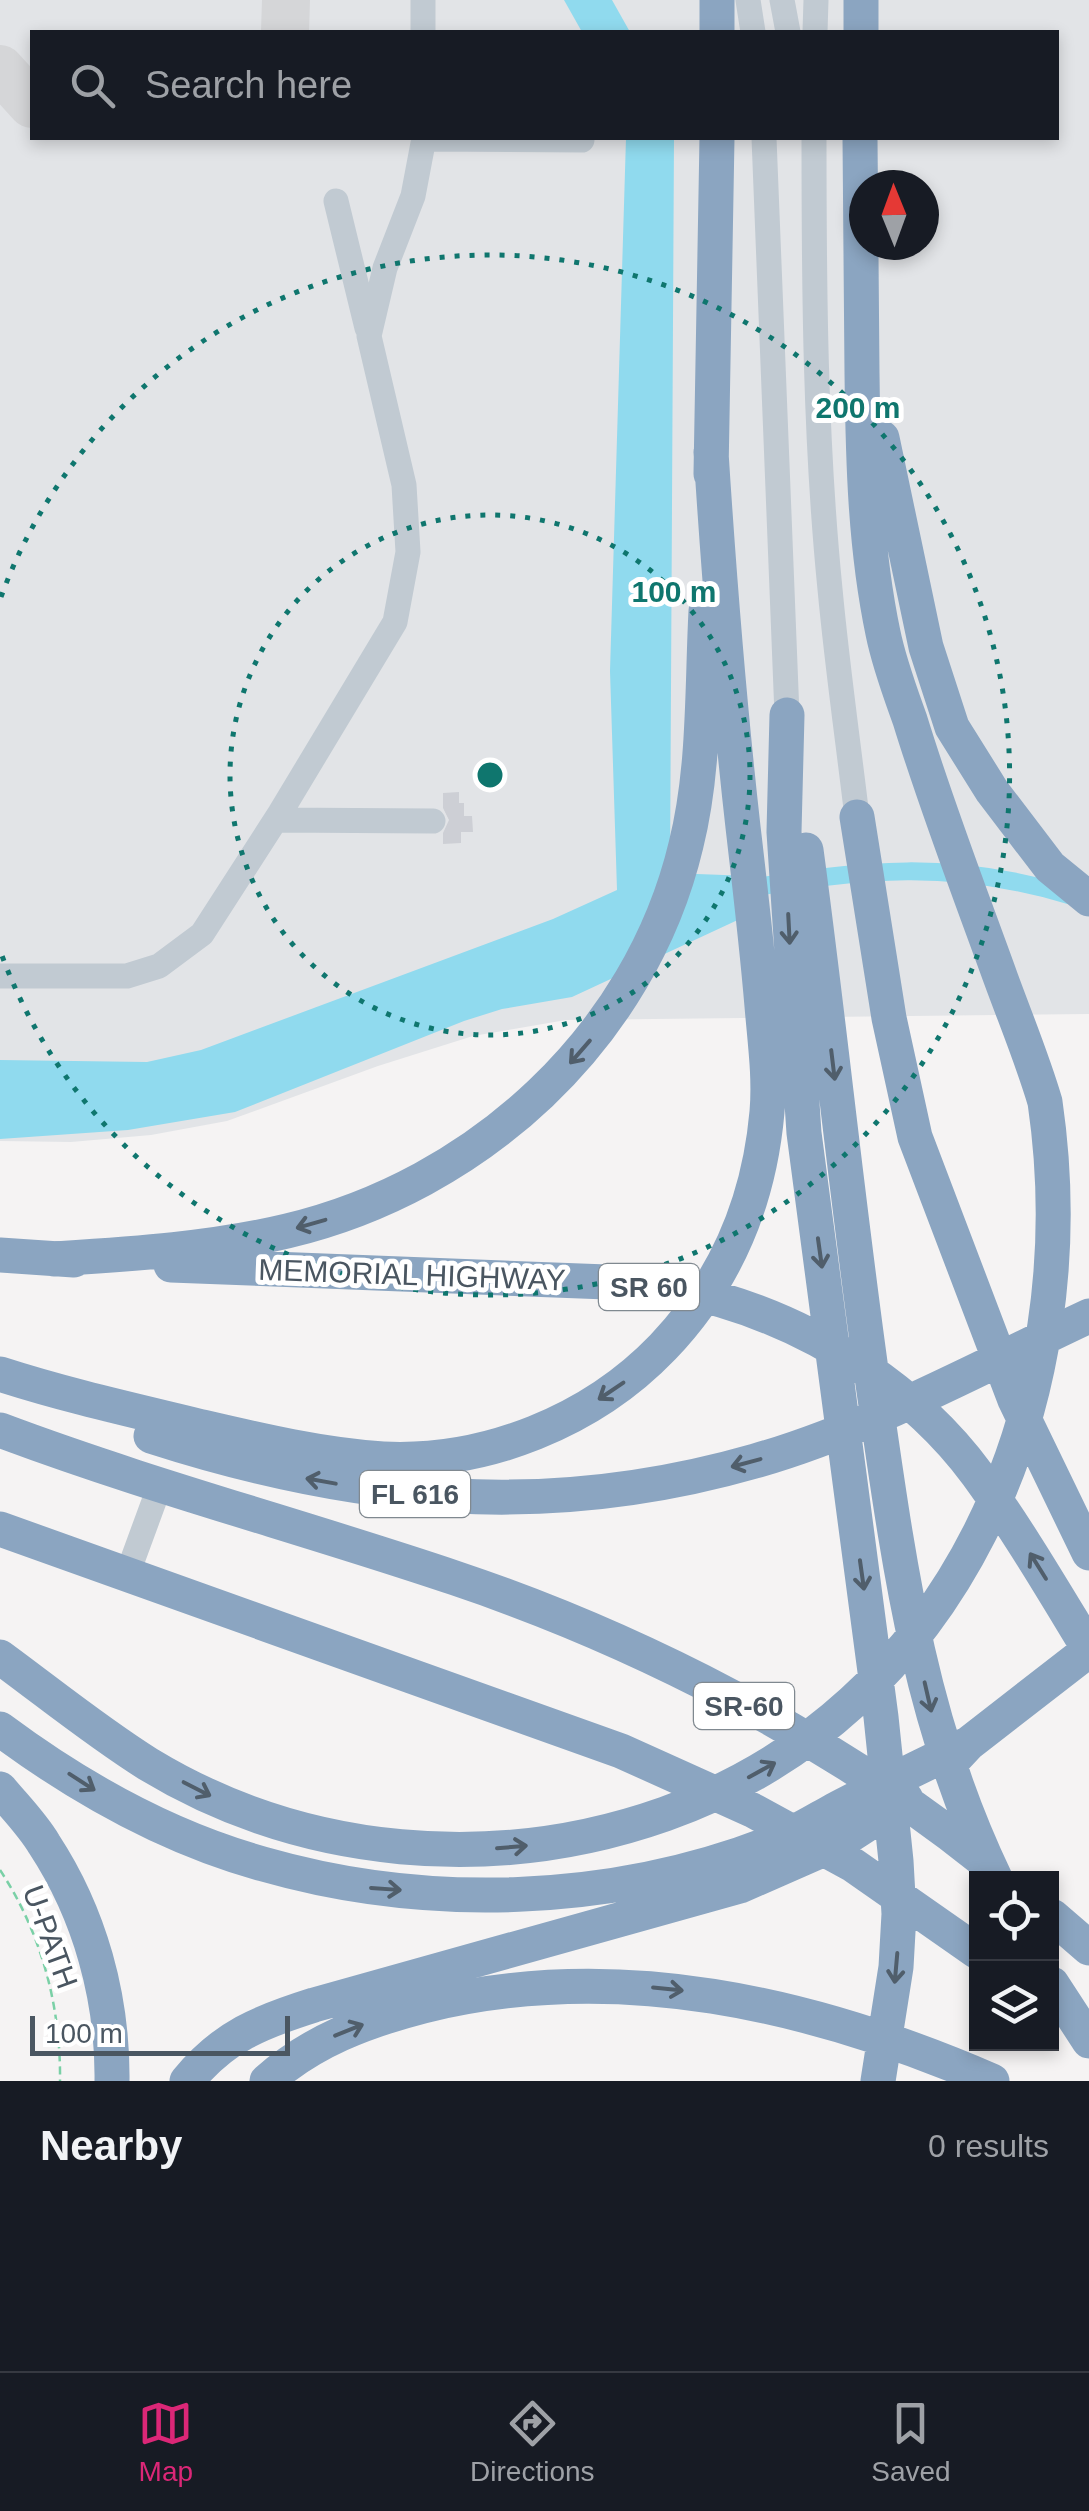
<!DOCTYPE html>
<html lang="en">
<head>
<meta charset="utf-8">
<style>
	:root { --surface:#171b24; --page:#20242c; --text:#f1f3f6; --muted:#9ea1a6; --line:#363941; --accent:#db2777 }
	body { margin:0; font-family:Arial,sans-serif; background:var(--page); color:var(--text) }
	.controls { position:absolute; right:30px; bottom:30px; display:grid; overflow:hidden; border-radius:0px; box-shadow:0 5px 15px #0003 }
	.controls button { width:90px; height:90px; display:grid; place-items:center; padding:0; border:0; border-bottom:2px solid var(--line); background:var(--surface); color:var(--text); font:50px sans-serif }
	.compass { position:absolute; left:849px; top:170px; width:90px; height:90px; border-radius:50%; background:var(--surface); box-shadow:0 5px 15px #0003; rotate:359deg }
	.scale { position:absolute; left:30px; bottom:25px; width:260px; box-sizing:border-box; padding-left:10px; border:5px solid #4a5661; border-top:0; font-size:28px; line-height:35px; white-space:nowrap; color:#4a5661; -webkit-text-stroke:8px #fff; paint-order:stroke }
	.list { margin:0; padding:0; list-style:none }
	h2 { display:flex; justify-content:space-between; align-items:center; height:130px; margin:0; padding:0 40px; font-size:42px }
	h2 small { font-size:32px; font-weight:400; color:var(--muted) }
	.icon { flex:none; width:55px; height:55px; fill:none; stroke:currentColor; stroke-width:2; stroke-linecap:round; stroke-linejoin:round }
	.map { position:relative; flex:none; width:1089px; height:2081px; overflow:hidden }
	.search { position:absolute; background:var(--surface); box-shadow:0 5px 15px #0003; left:30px; right:30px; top:30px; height:110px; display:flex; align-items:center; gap:25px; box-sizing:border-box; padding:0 35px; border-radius:0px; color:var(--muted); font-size:38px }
	.sheet { height:290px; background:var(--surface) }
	nav { display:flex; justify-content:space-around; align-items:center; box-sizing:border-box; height:140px; border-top:2px solid var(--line); background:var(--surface); font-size:28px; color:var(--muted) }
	nav a { display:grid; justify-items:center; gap:5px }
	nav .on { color:var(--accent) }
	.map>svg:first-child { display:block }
	.airport { fill:#e2e4e7; fill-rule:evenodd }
	.water { fill:#90daee }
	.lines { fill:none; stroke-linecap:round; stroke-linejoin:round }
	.canal { stroke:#90daee; stroke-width:18 }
	.taxiway { stroke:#d5d6d8; stroke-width:48 }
	.building { fill:#cdcfd5 }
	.path { stroke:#7ad0a6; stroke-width:2.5; stroke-dasharray:8 5; stroke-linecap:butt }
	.minor { stroke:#c1cad2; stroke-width:25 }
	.highway { stroke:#8ba5c1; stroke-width:35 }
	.oneway { stroke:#505e6b }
	.ring { fill:none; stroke:#0f766e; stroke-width:5; stroke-dasharray:5 10 }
	.labels { text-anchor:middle; stroke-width:10; stroke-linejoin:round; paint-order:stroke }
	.shield { fill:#fff; stroke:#808990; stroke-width:2.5 }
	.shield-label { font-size:28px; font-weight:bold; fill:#4a5661 }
	.street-label { font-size:30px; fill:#4a5661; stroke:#fff }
	.centre { fill:#0f766e; stroke:#fff; stroke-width:5 }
	.ring-label { font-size:30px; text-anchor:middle; font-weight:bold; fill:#0f766e; stroke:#fff; stroke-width:10; stroke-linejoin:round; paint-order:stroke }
</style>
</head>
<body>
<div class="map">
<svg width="1089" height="2081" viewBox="0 0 1089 2081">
	<rect width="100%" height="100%" fill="#f5f3f3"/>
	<path class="airport" d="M 0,0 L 1089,0 L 1089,1014 L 566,1020 L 473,1036 L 378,1066 L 227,1121 L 151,1135 L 71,1142 L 0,1141 ZM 32,32 L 1056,32 L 1056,138 L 32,138 ZM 864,185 L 924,185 L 924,245 L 864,245 Z"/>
	<path class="water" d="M 564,0 L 612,0 L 630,32 L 582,32 Z
		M 626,138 L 674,138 L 670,873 L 751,876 L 742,918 L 572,997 L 502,1009 L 464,1021 L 235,1112 L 128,1130 L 0,1139 L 0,1060 L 147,1062 L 201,1050 L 553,919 L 617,890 L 610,671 Z"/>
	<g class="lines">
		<path class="canal" d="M 744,889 C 864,869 951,860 1069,895"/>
		<path class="taxiway" d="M 285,32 L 286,0
			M 0,69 L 32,104"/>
	</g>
	<path class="building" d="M 459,792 L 459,803 L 464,803 L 464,816 L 472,816 L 473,832 L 461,832 L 461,843 L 443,844 L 443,833 L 449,820 L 443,808 L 443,793 Z"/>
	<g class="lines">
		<path class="path" d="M 0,1870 C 41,1932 61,2006 60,2081"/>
		<path class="minor" d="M 423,0 L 423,32
			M 748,0 L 753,32
			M 782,0 L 788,32
			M 815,32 L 816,0
			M 764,138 L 787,715
			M 814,138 C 814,288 815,439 830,589 C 837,665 848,741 857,817
			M 424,139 L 582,140
			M 336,201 L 367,328
			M 276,820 L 433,821
			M 0,976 L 127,976 L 159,966 L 202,934 L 280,813 L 395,622 L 408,552 L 404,485 L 369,336 L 385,268 L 413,196 L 424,138
			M 127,1575 L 160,1485"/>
		<path class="highway" d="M 717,0 L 717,32
			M 861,32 L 861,0
			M 882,438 L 926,647 L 952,727 L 992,791 L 1050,867 L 1089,899
			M 711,474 L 717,138
			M 787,715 L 784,832 L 804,1133 L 881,1717 L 896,1861 L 899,1914 L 896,1967 L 878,2081
			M 857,817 L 889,1018 L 915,1137 L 1015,1400 L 1089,1553
			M 806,850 C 831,1035 849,1220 876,1405 C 900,1572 921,1724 995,1878
			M 0,1255 L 74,1260
			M 54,1259 C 131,1254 212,1249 287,1231 C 477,1186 640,1038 686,845 C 705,769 702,688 706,611
			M 171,1265 L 607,1282 C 645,1286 684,1289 721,1300 C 819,1329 916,1391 977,1474 C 1018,1530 1053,1590 1089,1649
			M 0,1374 C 65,1395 132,1410 198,1426 C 258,1440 321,1455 383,1459 C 486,1464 592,1421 663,1347 C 726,1281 759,1203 767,1112 C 770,1077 765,1042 762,1006 C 757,946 750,887 743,827 C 729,703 719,577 711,452
			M 0,1430 C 149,1486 304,1527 455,1578 C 637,1639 832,1739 982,1859
			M 151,1436 C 356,1502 546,1521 755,1461 C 868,1429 982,1366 1089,1316
			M 0,1529 L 621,1751 L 752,1810 L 853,1865 L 976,1951
			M 0,1657 C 49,1693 97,1732 148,1764 C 303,1858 495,1874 665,1814 C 954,1712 1089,1403 1045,1102 C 1033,1061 1016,1020 1001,979 C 970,893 937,808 910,720 C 900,692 889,663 883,633 C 865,547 863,460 862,373 C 861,294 860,216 860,138
			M 0,1729 C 78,1787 169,1838 263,1864 C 427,1911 611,1905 771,1843 C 794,1834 816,1820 838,1808 C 881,1786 924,1764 968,1744
			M 954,1759 L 968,1744 L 1089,1650
			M 0,1789 C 15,1807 32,1824 44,1844 C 90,1914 113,1998 112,2081
			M 1052,1916 L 1089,1948
			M 1052,1984 L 1089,2041
			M 187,2081 C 224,2036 260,2022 314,2005 L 740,1886 L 838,1843 L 906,1799
			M 267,2081 C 312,2041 365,2021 423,2006 C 617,1958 812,2003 992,2081"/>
	</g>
	<defs><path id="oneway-shaft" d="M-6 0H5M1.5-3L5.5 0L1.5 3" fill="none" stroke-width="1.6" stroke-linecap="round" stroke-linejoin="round" transform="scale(2.5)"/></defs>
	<g class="oneway">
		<use href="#oneway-shaft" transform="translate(789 929) rotate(87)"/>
		<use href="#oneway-shaft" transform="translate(580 1052) rotate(131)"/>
		<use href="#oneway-shaft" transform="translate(833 1065) rotate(83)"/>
		<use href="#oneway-shaft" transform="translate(311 1224) rotate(164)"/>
		<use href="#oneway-shaft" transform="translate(820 1253) rotate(82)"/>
		<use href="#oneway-shaft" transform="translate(611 1391) rotate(146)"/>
		<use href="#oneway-shaft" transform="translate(746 1463) rotate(165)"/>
		<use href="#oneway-shaft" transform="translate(321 1481) rotate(-170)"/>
		<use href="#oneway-shaft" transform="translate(1038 1566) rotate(-122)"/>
		<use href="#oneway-shaft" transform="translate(862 1575) rotate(82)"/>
		<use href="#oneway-shaft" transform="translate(928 1697) rotate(77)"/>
		<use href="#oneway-shaft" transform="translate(762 1770) rotate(-29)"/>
		<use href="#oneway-shaft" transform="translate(82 1782) rotate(33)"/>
		<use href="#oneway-shaft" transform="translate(197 1789) rotate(27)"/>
		<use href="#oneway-shaft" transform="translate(512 1847) rotate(-5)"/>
		<use href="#oneway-shaft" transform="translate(386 1889) rotate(4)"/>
		<use href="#oneway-shaft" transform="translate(896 1968) rotate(95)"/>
		<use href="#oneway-shaft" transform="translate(668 1989) rotate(6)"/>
		<use href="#oneway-shaft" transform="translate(349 2030) rotate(-22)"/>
	</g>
	<g class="ring">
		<circle cx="490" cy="775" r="260"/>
		<path d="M1 597A520 520 0 1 1 1 953"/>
	</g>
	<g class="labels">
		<g class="shield">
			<rect x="599" y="1264" width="100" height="46" rx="8"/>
			<rect x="360" y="1471" width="110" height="46" rx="8"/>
			<rect x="694" y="1683" width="100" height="46" rx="8"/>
		</g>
		<g class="shield-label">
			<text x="649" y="1297">SR 60</text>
			<text x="415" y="1504">FL 616</text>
			<text x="744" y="1716">SR-60</text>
		</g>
		<g class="street-label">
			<text transform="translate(412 1275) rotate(2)" y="10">MEMORIAL HIGHWAY</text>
			<text transform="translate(50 1937) rotate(70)" y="10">U-PATH</text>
		</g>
	</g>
	<circle cx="490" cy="775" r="15" class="centre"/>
	<g class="ring-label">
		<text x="858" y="418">200 m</text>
		<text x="674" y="602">100 m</text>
	</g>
</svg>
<div class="controls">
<button><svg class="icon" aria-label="locate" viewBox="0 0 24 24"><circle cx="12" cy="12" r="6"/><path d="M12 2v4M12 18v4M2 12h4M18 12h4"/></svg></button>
<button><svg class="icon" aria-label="layers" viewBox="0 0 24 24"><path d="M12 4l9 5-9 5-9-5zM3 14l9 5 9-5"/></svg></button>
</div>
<svg class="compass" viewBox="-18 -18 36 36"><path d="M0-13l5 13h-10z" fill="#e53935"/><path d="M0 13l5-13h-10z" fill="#9ea1a6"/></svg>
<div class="scale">100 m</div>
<div class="search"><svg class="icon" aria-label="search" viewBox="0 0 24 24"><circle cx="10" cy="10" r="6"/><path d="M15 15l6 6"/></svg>Search here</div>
</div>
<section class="sheet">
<h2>Nearby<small>0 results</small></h2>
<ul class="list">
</ul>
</section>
<nav>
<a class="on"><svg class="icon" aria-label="map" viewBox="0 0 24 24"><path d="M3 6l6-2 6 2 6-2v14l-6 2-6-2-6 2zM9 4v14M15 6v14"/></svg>Map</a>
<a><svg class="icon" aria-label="directions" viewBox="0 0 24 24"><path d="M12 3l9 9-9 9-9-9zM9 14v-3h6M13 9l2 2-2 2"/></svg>Directions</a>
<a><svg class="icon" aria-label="saved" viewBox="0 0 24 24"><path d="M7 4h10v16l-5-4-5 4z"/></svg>Saved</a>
</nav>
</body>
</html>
